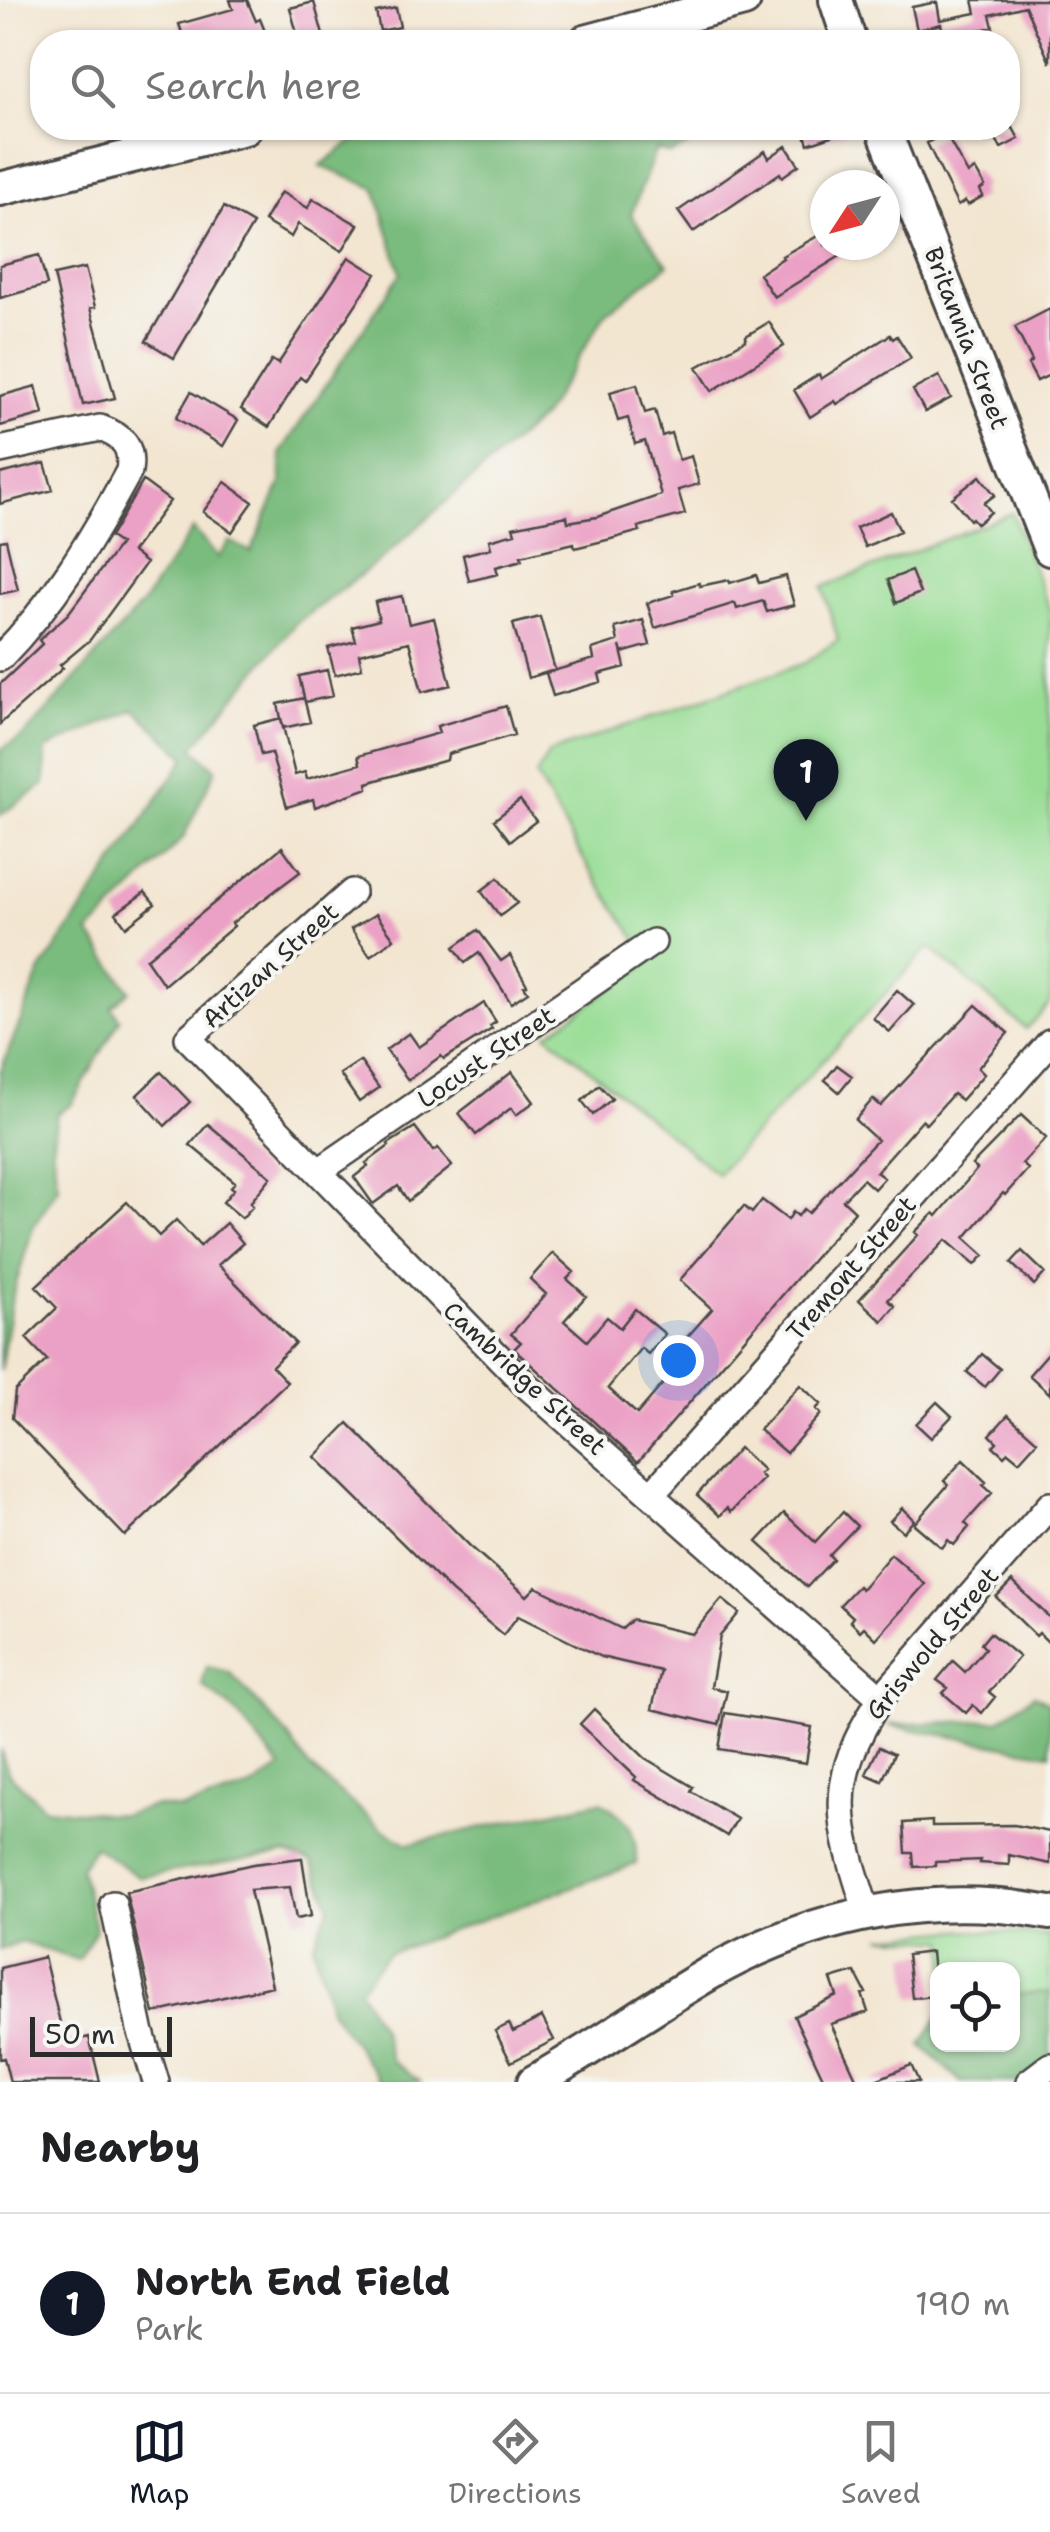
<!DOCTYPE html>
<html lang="en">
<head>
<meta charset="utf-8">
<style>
	:root { --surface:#fff; --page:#f6f6f6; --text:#202124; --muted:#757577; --line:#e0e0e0; --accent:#111827 }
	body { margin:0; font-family:"Shantell Sans",sans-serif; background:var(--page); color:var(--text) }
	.controls { position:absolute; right:30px; bottom:30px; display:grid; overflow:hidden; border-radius:20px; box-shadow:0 2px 8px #0004 }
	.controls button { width:90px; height:90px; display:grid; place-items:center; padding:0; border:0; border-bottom:2px solid var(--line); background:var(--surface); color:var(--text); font:50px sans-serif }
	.compass { position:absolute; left:810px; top:170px; width:90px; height:90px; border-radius:50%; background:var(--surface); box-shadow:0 2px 8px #0004; rotate:234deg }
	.scale { position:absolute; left:30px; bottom:25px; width:142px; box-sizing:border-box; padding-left:10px; border:5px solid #2b2b2b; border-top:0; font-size:28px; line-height:35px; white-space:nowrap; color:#2b2b2b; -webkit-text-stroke:8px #f6f6f2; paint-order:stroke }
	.you { position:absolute; left:678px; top:1360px; width:35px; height:35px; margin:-25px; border:8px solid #fff; border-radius:50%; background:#1a73e8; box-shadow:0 0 0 15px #1a73e833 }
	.badge { display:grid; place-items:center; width:65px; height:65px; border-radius:50%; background:var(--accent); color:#fff; font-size:32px; font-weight:700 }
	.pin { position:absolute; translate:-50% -82px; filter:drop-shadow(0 2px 5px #0008) }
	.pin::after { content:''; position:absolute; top:52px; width:35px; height:30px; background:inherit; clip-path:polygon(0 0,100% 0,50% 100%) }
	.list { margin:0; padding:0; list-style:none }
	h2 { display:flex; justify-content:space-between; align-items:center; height:130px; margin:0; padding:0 40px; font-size:42px }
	h2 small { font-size:32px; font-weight:400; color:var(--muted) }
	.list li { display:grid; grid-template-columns:65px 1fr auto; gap:30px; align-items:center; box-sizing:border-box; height:180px; padding:0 40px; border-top:2px solid var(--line) }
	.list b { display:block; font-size:38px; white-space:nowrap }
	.list p { margin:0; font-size:32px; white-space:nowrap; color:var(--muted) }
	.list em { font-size:32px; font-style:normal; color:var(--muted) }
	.icon { flex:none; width:55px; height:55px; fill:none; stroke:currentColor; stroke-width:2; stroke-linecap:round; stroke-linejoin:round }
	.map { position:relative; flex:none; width:1050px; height:2082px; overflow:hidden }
	.search { position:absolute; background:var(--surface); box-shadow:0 2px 8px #0004; left:30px; right:30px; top:30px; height:110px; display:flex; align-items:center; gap:25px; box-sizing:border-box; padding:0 35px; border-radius:40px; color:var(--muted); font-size:38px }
	.sheet { height:310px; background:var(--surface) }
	nav { display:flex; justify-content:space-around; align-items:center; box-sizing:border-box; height:140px; border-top:2px solid var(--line); background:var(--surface); font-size:28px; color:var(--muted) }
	nav a { display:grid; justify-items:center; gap:5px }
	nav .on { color:var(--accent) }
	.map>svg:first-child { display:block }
	.green { fill:#99dd95; stroke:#628460; stroke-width:2.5 }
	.forest { fill:#7abc7e; stroke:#527454; stroke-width:2.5 }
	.building { fill:#eba0c5 }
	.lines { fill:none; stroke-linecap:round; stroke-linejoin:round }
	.minor-casing { stroke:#494744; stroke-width:30 }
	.major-casing { stroke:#494744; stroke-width:38 }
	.minor { stroke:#fff; stroke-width:25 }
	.major { stroke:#fff; stroke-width:32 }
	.labels { text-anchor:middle; stroke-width:8; stroke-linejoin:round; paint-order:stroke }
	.street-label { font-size:25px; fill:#2b2b2b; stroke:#f6f6f2 }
</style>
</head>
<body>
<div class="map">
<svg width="1050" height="2082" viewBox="0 0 1050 2082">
	<rect width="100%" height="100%" fill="#f6f6f2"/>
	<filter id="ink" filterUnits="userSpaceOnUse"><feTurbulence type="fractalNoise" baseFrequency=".01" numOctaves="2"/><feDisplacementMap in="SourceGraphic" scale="20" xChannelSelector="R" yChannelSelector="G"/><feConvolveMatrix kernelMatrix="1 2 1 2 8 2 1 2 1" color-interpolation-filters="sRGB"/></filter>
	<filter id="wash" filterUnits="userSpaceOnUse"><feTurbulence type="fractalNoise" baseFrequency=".0048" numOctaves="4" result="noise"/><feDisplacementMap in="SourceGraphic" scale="40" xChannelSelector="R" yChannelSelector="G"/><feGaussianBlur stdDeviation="2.25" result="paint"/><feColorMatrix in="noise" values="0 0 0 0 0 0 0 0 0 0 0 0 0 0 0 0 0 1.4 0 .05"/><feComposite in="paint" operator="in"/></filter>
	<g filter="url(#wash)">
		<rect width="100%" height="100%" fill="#f3e6d1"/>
		<path class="green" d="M 1012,513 L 1050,610 L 1050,1003 L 1026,1029 L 929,947 L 717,1174 L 547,1034 L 651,961 L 588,867 L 536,776 L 549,753 L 805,663 L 838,640 L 823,587 Z
			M 956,1930 L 1050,1935 L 1050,1992 L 1013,1995 L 1012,1970 L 947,1969 L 945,1940 L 881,1937 Z"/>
		<path class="forest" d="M 391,128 L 725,128 L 670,154 L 656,149 L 631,215 L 668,265 L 605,314 L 543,416 L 378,562 L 295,624 L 193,748 L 216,769 L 183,838 L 89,933 L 130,991 L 111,1007 L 120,1019 L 71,1105 L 57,1114 L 52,1148 L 58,1187 L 33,1227 L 12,1298 L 0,1371 L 0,1072 L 40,972 L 186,757 L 134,709 L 46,749 L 45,784 L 0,815 L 0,750 L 25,735 L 142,604 L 193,529 L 218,557 L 230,541 L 251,552 L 281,483 L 281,452 L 401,273 L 375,188 L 320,166 L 359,136 Z
			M 207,1667 L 229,1672 L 288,1736 L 308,1766 L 385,1831 L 408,1844 L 601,1801 C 629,1820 637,1829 636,1864 L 387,1954 L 359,1989 L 382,2031 L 391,2060 L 420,2082 L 381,2082 L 331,2011 L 313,1944 L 330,1906 L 312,1862 L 285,1853 L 140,1877 L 94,1847 L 80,1868 L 96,1930 L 78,1960 L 21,1942 L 0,1950 L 0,1749 L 9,1774 L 45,1808 L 123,1815 L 154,1806 L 181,1809 L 252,1788 L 281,1768 L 237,1713 L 202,1685 Z
			M 1034,1695 L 1050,1704 L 1050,1754 L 887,1725 L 999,1720 Z
			M 1050,1992 L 1050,2082 L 961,2082 L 921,2045 L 937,2019 L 938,2044 L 1012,2044 L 1013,1995 Z"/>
		<g id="blocks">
			<path class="building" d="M 230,0 L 247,0 L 256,21 L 260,19 L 266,34 L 262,36 L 265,42 L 185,42 L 179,24 L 233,9 Z
				M 973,0 L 1050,0 L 1050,63 L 1025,6 L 990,15 L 993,27 L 944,38 L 941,24 L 917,30 L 912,7 L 937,2 L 940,20 L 976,13 Z
				M 314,2 L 323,35 L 299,41 L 290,8 Z
				M 396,8 L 400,27 L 380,31 L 376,12 Z
				M 803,128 L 850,128 L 850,130 L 808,144 Z
				M 990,128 L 1013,128 L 1019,139 L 1001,148 Z
				M 945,133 L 968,174 L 975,169 L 985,186 L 980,190 L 983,196 L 968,205 L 965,201 L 958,206 L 927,143 Z
				M 786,146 L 799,165 L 782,177 L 780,173 L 693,232 L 678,211 L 765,151 L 769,158 Z
				M 281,192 L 308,208 L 313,199 L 358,225 L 342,251 L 298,224 L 291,237 L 264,221 Z
				M 224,207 L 253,224 L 174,358 L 146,341 Z
				M 825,232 L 825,245 L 858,245 L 774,297 L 759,274 L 783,258 L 782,256 Z
				M 39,255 L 47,285 L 0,298 L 0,265 Z
				M 349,257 L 376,274 L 305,381 L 300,377 L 269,427 L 241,409 L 272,360 L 278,364 Z
				M 85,268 L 95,307 L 90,308 L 115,398 L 83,405 L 54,275 Z
				M 1050,309 L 1050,375 L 1037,381 L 1028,364 L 1032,361 L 1015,327 Z
				M 769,322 L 784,346 L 712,391 L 697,367 L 746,340 L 746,336 Z
				M 890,335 L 893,339 L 897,336 L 911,358 L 837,404 L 835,401 L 810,417 L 794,390 L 819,374 L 821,379 Z
				M 939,376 L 951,398 L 925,412 L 913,390 Z
				M 637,384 L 645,413 L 655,410 L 662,436 L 671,433 L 679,460 L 691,456 L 699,484 L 678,490 L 685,514 L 638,527 L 640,531 L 611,539 L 575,548 L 574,543 L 521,556 L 522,560 L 496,567 L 498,574 L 469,581 L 463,555 L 491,548 L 489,540 L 515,533 L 513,527 L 567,516 L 568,522 L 597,517 L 661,495 L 645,441 L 635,444 L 628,418 L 618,421 L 610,392 Z
				M 36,386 L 43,414 L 0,426 L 0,396 Z
				M 191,392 L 238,420 L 223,446 L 176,418 Z
				M 45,463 L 53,490 L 0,504 L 0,474 Z
				M 980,476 L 995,495 L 984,503 L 991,512 L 977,524 L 972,518 L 970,520 L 952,498 Z
				M 143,481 L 170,501 L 132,552 L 146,563 L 90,640 L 60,665 L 63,668 L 0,724 L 0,684 L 42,644 L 39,640 L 68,614 L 120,544 L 110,537 Z
				M 225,482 L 253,502 L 232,532 L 203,512 Z
				M 891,512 L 900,531 L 865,547 L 856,528 Z
				M 6,540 L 18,590 L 0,594 L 0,541 Z
				M 911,571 L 920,593 L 896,603 L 888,580 Z
				M 756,575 L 759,583 L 786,576 L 794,605 L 767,612 L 763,601 L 737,609 L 735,603 L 655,628 L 647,603 L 674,595 L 673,591 L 699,583 L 700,586 L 729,580 L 730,583 Z
				M 402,596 L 409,624 L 434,618 L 451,685 L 422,692 L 409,642 L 359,654 L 362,668 L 335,675 L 328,648 L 356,641 L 352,627 L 379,620 L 375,602 Z
				M 540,617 L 555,670 L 528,678 L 513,624 Z
				M 643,620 L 650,645 L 622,653 L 620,646 L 625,667 L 599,674 L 601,682 L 553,696 L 546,673 L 594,659 L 592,649 L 618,641 L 615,628 Z
				M 327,670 L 333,696 L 305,702 L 299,676 Z
				M 304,698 L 310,722 L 283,728 L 278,704 Z
				M 506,706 L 514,735 L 448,754 L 447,760 L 367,783 L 368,788 L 315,807 L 313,799 L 287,807 L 271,753 L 261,755 L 254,725 L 281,718 L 295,775 L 305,772 L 307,779 L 360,764 L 358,756 L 439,733 L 437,726 Z
				M 520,800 L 536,821 L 510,841 L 494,820 Z
				M 282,847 L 300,872 L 232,923 L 234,926 L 164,985 L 146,959 Z
				M 498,878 L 517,903 L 500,916 L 481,891 Z
				M 145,892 L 155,904 L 126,927 L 116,913 Z
				M 376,914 L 394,939 L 370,956 L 351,929 Z
				M 478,930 L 501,961 L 510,955 L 527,985 L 524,986 L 528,992 L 511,1003 L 479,953 L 465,963 L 454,947 Z
				M 897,990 L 914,1005 L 890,1032 L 873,1018 Z
				M 484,1003 L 496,1022 L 490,1026 L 492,1029 L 444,1059 L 441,1056 L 408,1080 L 386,1050 L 409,1033 L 419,1047 Z
				M 976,1005 L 1008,1033 L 978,1068 L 984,1074 L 961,1100 L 953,1094 L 926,1124 L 922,1120 L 876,1172 L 884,1178 L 874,1189 L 863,1179 L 843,1200 L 855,1211 L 638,1462 L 514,1349 L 521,1342 L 511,1334 L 546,1294 L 530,1279 L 553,1253 L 574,1272 L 567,1279 L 586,1296 L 564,1321 L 587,1341 L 607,1317 L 620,1328 L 635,1309 L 665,1334 L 648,1354 L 641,1348 L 608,1388 L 637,1414 L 691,1351 L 682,1343 L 712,1309 L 680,1280 L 744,1206 L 752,1213 L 762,1200 L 788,1220 L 793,1212 L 798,1216 L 804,1209 L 809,1213 L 877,1140 L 855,1120 L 873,1099 L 881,1106 Z
				M 360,1061 L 379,1088 L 359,1102 L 340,1074 Z
				M 837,1065 L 852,1076 L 839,1092 L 825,1080 Z
				M 161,1072 L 190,1102 L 165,1126 L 137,1095 Z
				M 512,1072 L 534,1102 L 516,1115 L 511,1108 L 476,1135 L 459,1113 Z
				M 599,1085 L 612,1099 L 593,1115 L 582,1101 Z
				M 1021,1115 L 1046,1138 L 1022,1164 L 1028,1169 L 1005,1195 L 1003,1193 L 965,1238 L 984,1255 L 975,1265 L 946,1240 L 888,1300 L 895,1306 L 882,1321 L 859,1300 L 918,1235 L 915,1232 L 934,1213 L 937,1216 L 977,1169 L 972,1165 Z
				M 208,1124 L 271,1177 L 250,1203 L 253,1206 L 242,1218 L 223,1202 L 234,1189 L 231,1187 L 235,1182 L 190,1145 Z
				M 415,1127 L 433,1151 L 438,1148 L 452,1166 L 408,1201 L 398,1186 L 373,1204 L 354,1177 L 368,1166 L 366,1163 L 389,1146 L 388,1144 Z
				M 127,1202 L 159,1236 L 176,1220 L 200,1246 L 226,1223 L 243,1243 L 218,1265 L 295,1343 L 272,1366 L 287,1382 L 125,1536 L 12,1418 L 15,1391 L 47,1360 L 26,1338 L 57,1308 L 36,1286 Z
				M 1022,1251 L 1045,1273 L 1034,1285 L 1011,1263 Z
				M 1050,1351 L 1050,1394 L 1029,1375 Z
				M 982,1354 L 1000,1369 L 985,1387 L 967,1372 Z
				M 800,1385 L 821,1404 L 816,1409 L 821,1414 L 786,1453 L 759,1430 Z
				M 937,1402 L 952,1416 L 931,1438 L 916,1424 Z
				M 1008,1415 L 1037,1441 L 1019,1461 L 1008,1452 L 1004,1456 L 993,1446 L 997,1442 L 990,1435 Z
				M 348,1423 L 470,1546 L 527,1596 L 536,1587 L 622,1629 L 632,1620 L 692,1634 L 722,1599 L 739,1613 L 720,1636 L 711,1687 L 727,1691 L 719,1725 L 652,1709 L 661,1671 L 601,1657 L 518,1616 L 503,1635 L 452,1592 L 315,1457 Z
				M 739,1448 L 763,1470 L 759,1474 L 763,1478 L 731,1512 L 727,1508 L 720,1516 L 697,1495 Z
				M 963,1460 L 986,1482 L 983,1485 L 992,1493 L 965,1523 L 969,1527 L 954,1545 L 948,1540 L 942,1548 L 914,1524 L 948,1485 L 944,1481 Z
				M 902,1508 L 914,1520 L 903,1532 L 890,1521 Z
				M 843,1512 L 857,1526 L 829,1555 L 833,1559 L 807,1587 L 757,1542 L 784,1513 L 815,1542 Z
				M 891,1554 L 925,1584 L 876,1639 L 864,1627 L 860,1631 L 850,1621 L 853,1617 L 840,1605 L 858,1586 L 861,1589 Z
				M 1012,1581 L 1050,1618 L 1050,1644 L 1039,1633 L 1036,1636 L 996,1597 Z
				M 990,1633 L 1019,1657 L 989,1692 L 995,1697 L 982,1713 L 973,1705 L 966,1713 L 943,1693 L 948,1688 L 937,1680 L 953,1661 L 965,1672 L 985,1648 L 981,1644 Z
				M 594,1709 L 645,1758 L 693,1787 L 691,1791 L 737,1819 L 727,1836 L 634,1780 L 636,1777 L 580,1724 Z
				M 725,1713 L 812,1727 L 806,1763 L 719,1749 Z
				M 879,1747 L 894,1754 L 882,1781 L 866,1774 Z
				M 932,1821 L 932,1826 L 1014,1825 L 1050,1832 L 1050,1864 L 1009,1855 L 1009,1865 L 980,1863 L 981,1860 L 935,1862 L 935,1866 L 914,1867 L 913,1853 L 906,1853 L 904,1823 Z
				M 302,1858 L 311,1916 L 296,1919 L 290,1887 L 250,1890 L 272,1986 L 154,2013 L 126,1892 L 253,1864 Z
				M 931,1952 L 935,1996 L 912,1998 L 907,1955 Z
				M 44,1957 L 65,2043 L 89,2037 L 100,2082 L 10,2082 L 4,2058 L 0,2059 L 0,1968 Z
				M 855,1972 L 866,1993 L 862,1994 L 868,2012 L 831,2024 L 858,2082 L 825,2082 L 794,2016 L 837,1996 L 831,1979 Z
				M 542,2017 L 554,2040 L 511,2062 L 495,2031 L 509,2024 L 513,2032 Z
				M 911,2065 L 919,2082 L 871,2082 Z"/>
		</g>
	</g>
	<g filter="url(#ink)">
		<use href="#blocks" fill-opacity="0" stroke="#494744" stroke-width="2.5"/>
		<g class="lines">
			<g class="minor-casing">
				<path id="minor" d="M 0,450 L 100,428 C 123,436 133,447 129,471 C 92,539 54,603 0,658
					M 352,892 L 188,1038 L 526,1385 L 881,1698
					M 319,1171 L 653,942
					M 652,1494 L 1050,1042
					M 113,1904 L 140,2029 L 156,2082
					M 867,1912 C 837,1821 826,1782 881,1698 L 1050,1505
					M 1029,2082 L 1050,2066"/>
			</g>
			<g class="major-casing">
				<path id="major" d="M 836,0 L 850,42
					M 585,42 L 744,0
					M 883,128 L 1050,549
					M 0,189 L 245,128
					M 534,2082 C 594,2048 650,2008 710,1973 C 814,1914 932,1890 1050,1913"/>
			</g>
			<use href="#minor" class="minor"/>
			<use href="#major" class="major"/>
		</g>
	</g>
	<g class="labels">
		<g class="street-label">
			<text transform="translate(967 338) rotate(69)" y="9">Britannia Street</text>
			<text transform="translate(270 965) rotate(-42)" y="9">Artizan Street</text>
			<text transform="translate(486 1057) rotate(-34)" y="9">Locust Street</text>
			<text transform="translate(851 1268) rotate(-49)" y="9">Tremont Street</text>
			<text transform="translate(525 1378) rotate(43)" y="9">Cambridge Street</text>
			<text transform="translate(932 1643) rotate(-50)" y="9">Griswold Street</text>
		</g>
	</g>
</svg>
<div class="controls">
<button><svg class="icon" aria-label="locate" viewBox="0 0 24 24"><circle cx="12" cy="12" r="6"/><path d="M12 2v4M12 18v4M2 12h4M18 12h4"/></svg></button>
</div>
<svg class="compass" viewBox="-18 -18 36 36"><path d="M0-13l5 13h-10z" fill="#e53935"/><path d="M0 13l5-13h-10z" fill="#757577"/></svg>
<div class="scale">50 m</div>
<div class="you"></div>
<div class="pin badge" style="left:806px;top:821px">1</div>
<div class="search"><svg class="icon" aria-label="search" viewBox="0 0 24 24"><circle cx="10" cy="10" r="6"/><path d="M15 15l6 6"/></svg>Search here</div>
</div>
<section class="sheet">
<h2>Nearby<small></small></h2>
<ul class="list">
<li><span class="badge">1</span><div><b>North End Field</b><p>Park</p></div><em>190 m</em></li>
</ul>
</section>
<nav>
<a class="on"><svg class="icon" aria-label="map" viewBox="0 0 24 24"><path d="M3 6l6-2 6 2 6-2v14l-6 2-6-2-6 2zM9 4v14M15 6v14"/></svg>Map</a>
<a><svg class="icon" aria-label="directions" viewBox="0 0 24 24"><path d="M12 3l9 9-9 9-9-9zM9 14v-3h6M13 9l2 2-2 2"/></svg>Directions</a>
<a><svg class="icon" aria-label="saved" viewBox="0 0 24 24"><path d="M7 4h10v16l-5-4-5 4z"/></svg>Saved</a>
</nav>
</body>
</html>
